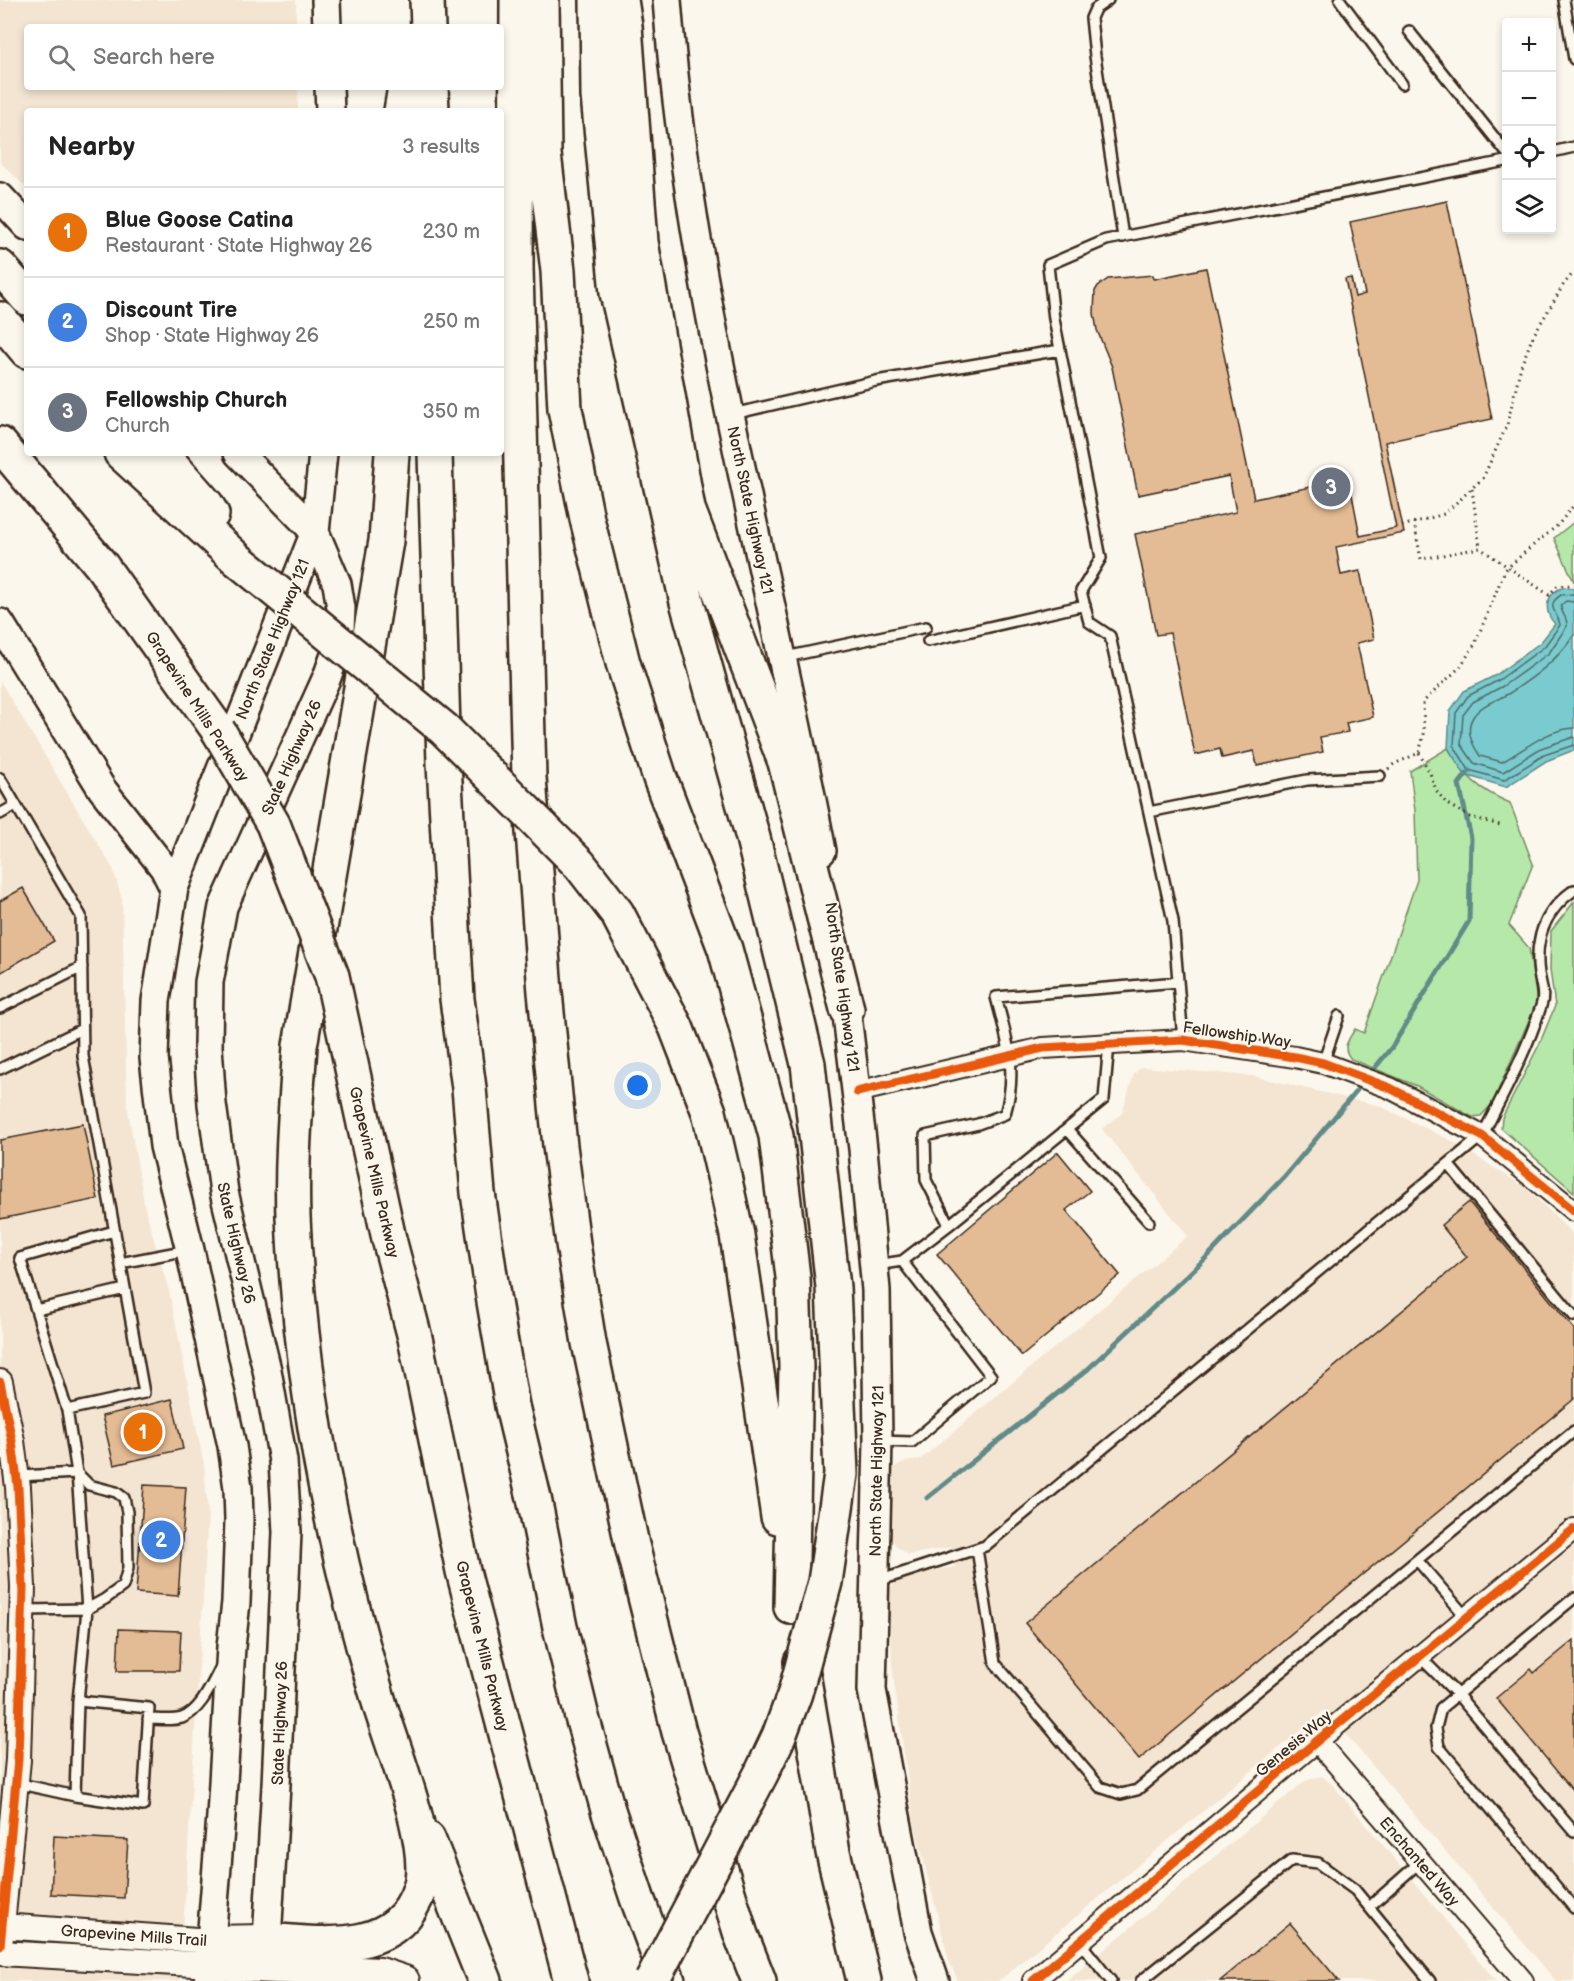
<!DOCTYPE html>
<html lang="en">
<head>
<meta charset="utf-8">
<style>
	:root { --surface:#fff; --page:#f6f6f6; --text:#222; --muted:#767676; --line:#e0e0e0; --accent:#1f6fb2 }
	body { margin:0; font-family:"Balsamiq Sans",sans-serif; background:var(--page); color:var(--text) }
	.controls { position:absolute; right:18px; top:18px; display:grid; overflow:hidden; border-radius:6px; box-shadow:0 3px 9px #0003 }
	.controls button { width:54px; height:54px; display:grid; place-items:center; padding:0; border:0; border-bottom:2px solid var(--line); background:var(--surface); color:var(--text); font:30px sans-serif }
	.you { position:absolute; left:638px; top:1086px; width:21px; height:21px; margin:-15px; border:4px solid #fff; border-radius:50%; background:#1a73e8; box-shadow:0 0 0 9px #1a73e833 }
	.badge { display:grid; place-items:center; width:39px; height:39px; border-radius:50%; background:var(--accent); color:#fff; font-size:20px; font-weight:700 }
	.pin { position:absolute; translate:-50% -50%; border:3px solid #fff; box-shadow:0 2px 6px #0006 }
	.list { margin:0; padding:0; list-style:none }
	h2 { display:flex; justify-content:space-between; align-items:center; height:78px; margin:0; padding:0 24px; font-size:26px }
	h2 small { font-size:20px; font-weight:400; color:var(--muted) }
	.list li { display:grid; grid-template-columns:39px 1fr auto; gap:18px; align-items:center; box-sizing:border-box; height:90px; padding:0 24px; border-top:2px solid var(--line) }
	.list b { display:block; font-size:22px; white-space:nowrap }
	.list p { margin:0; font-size:20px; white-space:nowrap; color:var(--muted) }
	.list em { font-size:20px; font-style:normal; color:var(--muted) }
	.icon { flex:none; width:33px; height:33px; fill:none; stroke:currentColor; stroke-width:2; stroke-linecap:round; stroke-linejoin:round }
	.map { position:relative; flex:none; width:1574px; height:1981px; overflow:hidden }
	.search { position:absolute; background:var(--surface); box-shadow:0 3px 9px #0003; left:24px; top:24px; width:480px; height:66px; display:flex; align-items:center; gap:15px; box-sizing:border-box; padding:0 21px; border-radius:6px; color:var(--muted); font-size:22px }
	.panel { position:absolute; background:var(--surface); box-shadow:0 3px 9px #0003; left:24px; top:108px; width:480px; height:348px; border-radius:6px }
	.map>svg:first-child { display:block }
	.built { fill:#f4e5d2 }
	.green { fill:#b5e8a9; stroke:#788964; stroke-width:1.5 }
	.water { fill:#79cbcf; stroke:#608b88; stroke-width:1.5 }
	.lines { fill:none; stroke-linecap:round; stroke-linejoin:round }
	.shore { stroke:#546a65; stroke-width:1.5 }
	.stream { stroke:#608b88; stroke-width:5 }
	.building { fill:#e3bb94; stroke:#3b2a1e; stroke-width:1.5 }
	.service-casing { stroke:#3b2a1e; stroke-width:14 }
	.minor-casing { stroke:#3b2a1e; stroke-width:24 }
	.tertiary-casing { stroke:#3b2a1e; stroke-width:28 }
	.secondary-casing { stroke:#3b2a1e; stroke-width:32 }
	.primary-casing { stroke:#3b2a1e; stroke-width:34 }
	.motorway-casing { stroke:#3b2a1e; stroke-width:38 }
	.path { stroke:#3b2a1e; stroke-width:3; stroke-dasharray:1.5 4.5; stroke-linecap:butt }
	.service { stroke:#fbf7ec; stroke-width:9 }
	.minor { stroke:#fbf7ec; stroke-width:20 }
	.tertiary { stroke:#fbf7ec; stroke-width:24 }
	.secondary { stroke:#fbf7ec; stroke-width:27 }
	.primary { stroke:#fbf7ec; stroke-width:30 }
	.motorway { stroke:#fbf7ec; stroke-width:33 }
	.motorway-bridge-casing { stroke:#3b2a1e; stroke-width:38; stroke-linecap:butt }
	.motorway-bridge { stroke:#fbf7ec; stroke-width:33 }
	.cycleway-casing { stroke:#fbf7ec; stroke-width:13 }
	.cycleway { stroke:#e8590c; stroke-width:9 }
	.labels { text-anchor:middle; stroke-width:4.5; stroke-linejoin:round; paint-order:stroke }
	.street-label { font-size:16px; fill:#3b2a1e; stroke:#fbf7ec }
</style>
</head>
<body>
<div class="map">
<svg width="1574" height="1981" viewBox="0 0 1574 1981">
	<rect width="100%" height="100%" fill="#fbf7ec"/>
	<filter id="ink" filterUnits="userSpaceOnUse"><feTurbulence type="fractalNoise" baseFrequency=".0167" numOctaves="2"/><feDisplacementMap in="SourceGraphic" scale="12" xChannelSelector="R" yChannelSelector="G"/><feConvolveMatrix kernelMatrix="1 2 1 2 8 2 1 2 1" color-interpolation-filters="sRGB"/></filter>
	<g filter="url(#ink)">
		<path class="built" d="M 0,0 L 296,0 L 296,27 L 27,27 L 27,87 L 298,87 L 298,111 L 27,111 L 27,188 L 0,162 Z
			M 0,681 L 113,869 L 122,899 L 127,1105 L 145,1208 L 170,1295 L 204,1465 L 208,1515 L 180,1981 L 0,1981 Z
			M 1141,1067 L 1253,1076 L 1380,1106 L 1448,1139 L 1525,1187 L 1574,1235 L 1574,1981 L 1556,1981 L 1325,1710 L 1001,1979 L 998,1981 L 958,1981 L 949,1961 L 914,1822 L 893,1675 L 888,1590 L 904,1575 L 955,1567 L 952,1547 L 908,1555 L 896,1546 L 889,1536 L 890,1484 L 893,1468 L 902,1463 L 921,1459 L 1188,1236 L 1102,1129 L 1122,1113 L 1134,1074 Z
			M 1322,1776 L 1333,1785 L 1496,1981 L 1067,1981 L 1305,1781 Z"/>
		<path class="green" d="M 1574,522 L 1574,582 L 1554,538 Z
			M 1448,748 C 1466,777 1477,789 1510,803 L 1533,864 L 1509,925 L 1529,948 L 1537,1002 L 1492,1104 L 1481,1116 L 1472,1117 L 1417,1086 L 1351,1059 C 1341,1047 1348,1041 1355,1029 L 1364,1033 L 1417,880 L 1415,811 L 1410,771 Z
			M 1574,902 L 1574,1192 L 1501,1128 L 1502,1118 L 1539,1045 L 1555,1006 L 1550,969 L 1551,931 Z"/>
		<path class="water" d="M 1565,587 L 1574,589 L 1574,750 L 1546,761 L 1506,787 L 1465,775 L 1448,748 L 1450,711 L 1464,691 L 1496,675 L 1541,642 L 1555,624 C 1542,610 1546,592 1565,587 Z"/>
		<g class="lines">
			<path class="shore" d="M 1574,594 L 1561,595 C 1544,606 1558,612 1560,625 L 1544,647 L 1499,680 L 1468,696 L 1456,713 L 1454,746 L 1469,770 L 1504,780 L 1544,755 L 1574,745
				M 1574,602 L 1566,601 L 1561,605 C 1560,613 1568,617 1567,626 L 1549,653 L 1503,686 L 1473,702 L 1463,715 L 1461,744 L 1474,763 L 1503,772 L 1541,748 L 1574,737
				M 1574,635 C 1558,660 1533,678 1508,694 C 1496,701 1481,704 1473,717 C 1465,730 1472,744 1480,756 L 1502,762 C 1524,750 1547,729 1574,728"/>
			<path class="stream" d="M 1369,1075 L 1392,1047 L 1469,921 L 1471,838 L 1459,784 L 1469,771
				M 927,1498 L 1088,1369 L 1209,1255 L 1284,1177 L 1363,1083"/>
		</g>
		<path class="building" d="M 1447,201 L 1492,419 L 1385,442 L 1404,533 L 1336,547 L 1341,575 L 1360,571 L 1374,639 L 1357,643 L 1373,717 L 1346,723 L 1348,732 L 1320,737 L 1323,752 L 1257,766 L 1254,751 L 1222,758 L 1220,749 L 1195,755 L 1170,633 L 1156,635 L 1135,534 L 1236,512 L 1229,476 L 1138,495 L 1112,367 L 1097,330 L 1094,313 L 1095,291 L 1098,286 L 1108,279 L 1153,275 L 1154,279 L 1206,268 L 1254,499 L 1349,479 L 1360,536 L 1396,528 L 1345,279 L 1351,278 L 1355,297 L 1365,294 L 1350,222 Z
			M 23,888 L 54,941 L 0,973 L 0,901 Z
			M 83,1124 L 98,1199 L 0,1219 L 0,1140 Z
			M 1058,1152 L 1090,1191 L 1066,1210 L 1120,1275 L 1022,1356 L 937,1254 Z
			M 1469,1202 L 1574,1329 L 1574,1399 L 1139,1760 L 1025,1623 L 1467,1257 L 1441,1225 Z
			M 172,1399 L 183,1449 L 114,1465 L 102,1416 Z
			M 144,1485 L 186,1487 L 178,1596 L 136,1593 Z
			M 119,1629 L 181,1631 L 179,1671 L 117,1671 Z
			M 1574,1640 L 1574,1792 L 1496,1698 L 1531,1669 L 1534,1673 Z
			M 54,1836 L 128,1840 L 124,1898 L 51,1894 Z
			M 1290,1923 L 1339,1981 L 1220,1981 Z"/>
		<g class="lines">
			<g class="service-casing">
				<path id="service" d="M 1108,0 L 1095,9 L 1091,18 L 1095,56 L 1123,237
					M 1340,0 L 1402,84
					M 1564,0 L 1574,59
					M 1409,31 L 1506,152
					M 1552,152 L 1574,147
					M 733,414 L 876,381 L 1060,350
					M 928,641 L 1085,605
					M 786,657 L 926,627
					M 0,778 L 81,916 L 83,1056 L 144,1393 L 67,1410 L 77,1473 L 87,1609 L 78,1701 L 75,1796 L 143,1806 L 149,1708 L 78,1701
					M 1149,812 L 1307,780 L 1380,776
					M 0,814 L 16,805
					M 0,1008 L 82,967
					M 1183,1040 L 1173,921 L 1110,636 L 1089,622 L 1081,591 L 1101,558 L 1054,319 L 1048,265 L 1106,240 L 1506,161
					M 1109,1044 L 1104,1099 L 949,1225 L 926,1180 L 925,1136 L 978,1124 L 1005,1114 C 1018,1070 1007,1040 996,997 L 1178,982
					M 1323,1063 L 1339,1016
					M 0,1069 L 82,1029
					M 1067,1129 L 1149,1222
					M 1448,1164 L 1574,1316
					M 902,1261 L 949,1225
					M 120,1263 L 188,1250
					M 876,1265 L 902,1261 L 991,1376 L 912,1442 L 879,1441
					M 36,1310 L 125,1289
					M 67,1410 L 20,1258 L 114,1231
					M 19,1476 L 77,1473 L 89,1485 L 116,1492 L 124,1498 L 127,1512 L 128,1568 L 123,1586 L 105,1599 L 87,1609 L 24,1610
					M 977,1549 L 995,1663 L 1100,1787 L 1121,1794 L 1137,1790 L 1574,1431
					M 1417,1560 L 1467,1618
					M 878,1581 L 985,1546 L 1482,1136 C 1504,1093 1527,1051 1541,1006 C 1545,996 1541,984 1539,974 C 1534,939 1544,911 1574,890
					M 1574,1598 L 1441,1708 L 1436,1728 L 1439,1747 L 1574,1908
					M 1420,1657 L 1457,1694 L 1574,1832
					M 148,1719 C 158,1719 172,1721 182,1718 C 202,1710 212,1683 222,1665
					M 16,1783 L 75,1796
					M 1369,1907 L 1420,1862
					M 1079,1941 L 1111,1981
					M 1141,1981 L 1292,1860 L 1318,1863 L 1355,1890 L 1430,1981"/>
			</g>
			<g class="minor-casing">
				<path id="minor" d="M 857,1092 L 1043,1048 L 1183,1040 L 1295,1057 L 1323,1063 L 1390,1088 L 1482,1136 L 1574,1211
					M 1317,1741 L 1523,1981
					M 1033,1981 L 1317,1741 L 1574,1529"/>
			</g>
			<g class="tertiary-casing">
				<path id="tertiary" d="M 0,1382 L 12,1441 L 18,1487 L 23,1587 L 18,1760 L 0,1946
					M 2,1926 L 211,1941
					M 0,1953 L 211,1965"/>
			</g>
			<g class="secondary-casing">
				<path id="secondary" d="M 326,0 L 327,27
					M 667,0 C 689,288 768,568 822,851
					M 329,87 L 330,111
					M 0,197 L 27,226
					M 238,453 L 315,532 L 337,584 L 341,608 L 340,629 L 335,655 L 327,677 L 223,907 L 209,982 L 208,1047 L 212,1104 L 224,1192 L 267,1370 L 283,1461 L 287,1532 L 276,1785 L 267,1940
					M 0,623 L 102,789 L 164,868 L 174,888
					M 844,990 L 863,1149 L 876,1290 L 878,1441 L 872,1690 L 918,1932 L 935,1981
					M 211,1941 L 221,1816 L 231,1647 L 236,1602 L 239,1520 L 238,1488 L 232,1446 L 190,1250 L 164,1146 L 154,1058 L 156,1001 L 174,888 L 315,532 L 323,453"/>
			</g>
			<g class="primary-casing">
				<path id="primary" d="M 211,1965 L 380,1973 L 404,1981
					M 210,1981 L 211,1941 L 267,1940 L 267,1963"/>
			</g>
			<g class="motorway-casing">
				<path id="motorway" d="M 427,0 L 428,27
					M 517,0 L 516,268 L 529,778 L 545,992 L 560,1146 L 573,1244 L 589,1343 L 632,1545 L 679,1732 L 741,1935 L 759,1981
					M 542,0 L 544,154 L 558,271 L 565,409 L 587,519 L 623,663 L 660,778 L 725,949 L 776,1136 L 793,1277 L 796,1367 L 791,1607
					M 597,0 L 598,96 L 617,293 L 687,602 L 753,838 L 808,1064
					M 621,0 L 625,26 L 641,242 L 688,509 L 785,762 L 847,1009
					M 431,87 L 432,111
					M 401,111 L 405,87
					M 0,267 L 27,298
					M 0,319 L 27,351
					M 0,444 L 101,565 L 218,730
					M 121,453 L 238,560
					M 161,453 L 206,504 L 212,514
					M 435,453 L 444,764 L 457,999 L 469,1088 L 478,1193 L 493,1296 L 512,1406 L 534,1498 L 560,1627 L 582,1717 L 608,1810 L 637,1898 L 668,1981
					M 724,1176 L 737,1235 L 778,1517
					M 389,1239 L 415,1338 L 463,1571 L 571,1981
					M 801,1662 L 833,1852 L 864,1981
					M 428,1839 L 485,1981
					M 267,1940 C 323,1944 397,1957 420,1888 C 434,1845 392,1747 379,1702 C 332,1545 300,1381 293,1217 C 291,1160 296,1103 300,1046 L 386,541 L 392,453"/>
			</g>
			<path class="path" d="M 1472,489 L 1480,548
				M 1414,522 L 1421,559 L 1480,548 L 1549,595 L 1557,586 L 1574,585
				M 1402,526 L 1444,514 L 1483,478 L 1507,425 L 1521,366 L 1533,336 L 1564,284 L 1574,272
				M 1419,753 L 1430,773 L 1436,790 L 1447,804 L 1470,817 L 1500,825
				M 1388,769 L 1394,764 L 1419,753 L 1424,734 L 1423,702 L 1460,667 L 1475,644 L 1505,570 L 1524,553 L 1558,525 L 1574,505"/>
			<use href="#service" class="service"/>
			<use href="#minor" class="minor"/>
			<use href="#tertiary" class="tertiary"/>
			<use href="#secondary" class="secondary"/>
			<use href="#primary" class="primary"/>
			<use href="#motorway" class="motorway"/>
			<g class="motorway-bridge-casing">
				<path id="motorway-bridge" d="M 238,560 L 444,729 L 580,865 L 617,913 L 676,1027 L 709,1112 L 724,1176
					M 218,730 L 273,824 L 332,976 L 389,1239
					M 652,1981 L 762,1772 L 779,1736 L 795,1693 L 825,1582 L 841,1474 L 833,1287 L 808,1064"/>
			</g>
			<use href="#motorway-bridge" class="motorway-bridge"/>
			<g class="cycleway-casing">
				<path id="cycleway" d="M 857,1092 L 1043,1048 L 1183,1040 L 1295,1057 L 1323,1063 L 1390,1088 L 1482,1136 L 1574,1211
					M 0,1382 L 12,1441 L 18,1487 L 23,1587 L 18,1760 L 0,1946
					M 1033,1981 L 1317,1741 L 1574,1529"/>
			</g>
			<use href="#cycleway" class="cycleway"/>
		</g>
	</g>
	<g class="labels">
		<g class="street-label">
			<text transform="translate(751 510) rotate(78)" y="6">North State Highway 121</text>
			<text transform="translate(272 639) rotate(-68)" y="6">North State Highway 121</text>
			<text transform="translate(198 706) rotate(57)" y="6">Grapevine Mills Parkway</text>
			<text transform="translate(291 757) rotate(-66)" y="6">State Highway 26</text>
			<text transform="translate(843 987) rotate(82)" y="6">North State Highway 121</text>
			<text transform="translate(1237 1034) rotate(8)" y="6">Fellowship Way</text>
			<text transform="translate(375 1172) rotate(77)" y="6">Grapevine Mills Parkway</text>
			<text transform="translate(237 1243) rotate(77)" y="6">State Highway 26</text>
			<text transform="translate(876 1471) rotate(-89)" y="6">North State Highway 121</text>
			<text transform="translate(483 1646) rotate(76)" y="6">Grapevine Mills Parkway</text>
			<text transform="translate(279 1723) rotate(-88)" y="6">State Highway 26</text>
			<text transform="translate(1293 1743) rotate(-40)" y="6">Genesis Way</text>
			<text transform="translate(1420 1861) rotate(49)" y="6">Enchanted Way</text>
			<text transform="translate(134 1935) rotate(4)" y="6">Grapevine Mills Trail</text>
		</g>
	</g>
</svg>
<div class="controls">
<button>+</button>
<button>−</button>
<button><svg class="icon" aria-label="locate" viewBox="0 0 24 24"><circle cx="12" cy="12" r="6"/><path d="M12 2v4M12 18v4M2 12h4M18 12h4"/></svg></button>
<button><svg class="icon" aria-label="layers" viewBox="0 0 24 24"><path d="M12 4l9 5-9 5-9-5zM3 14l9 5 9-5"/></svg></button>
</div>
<div class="you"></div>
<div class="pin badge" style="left:143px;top:1432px;background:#e8710a">1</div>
<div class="pin badge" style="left:161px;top:1540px;background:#3f7fe0">2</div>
<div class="pin badge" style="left:1331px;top:487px;background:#6b7280">3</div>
<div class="search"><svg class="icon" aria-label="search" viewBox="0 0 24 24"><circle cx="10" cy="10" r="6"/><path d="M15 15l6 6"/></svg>Search here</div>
<section class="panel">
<h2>Nearby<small>3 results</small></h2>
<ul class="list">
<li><span class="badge" style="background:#e8710a">1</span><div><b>Blue Goose Catina</b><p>Restaurant · State Highway 26</p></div><em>230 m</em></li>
<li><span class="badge" style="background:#3f7fe0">2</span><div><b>Discount Tire</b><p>Shop · State Highway 26</p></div><em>250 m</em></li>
<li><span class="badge" style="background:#6b7280">3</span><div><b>Fellowship Church</b><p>Church</p></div><em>350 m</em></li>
</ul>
</section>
</div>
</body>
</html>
